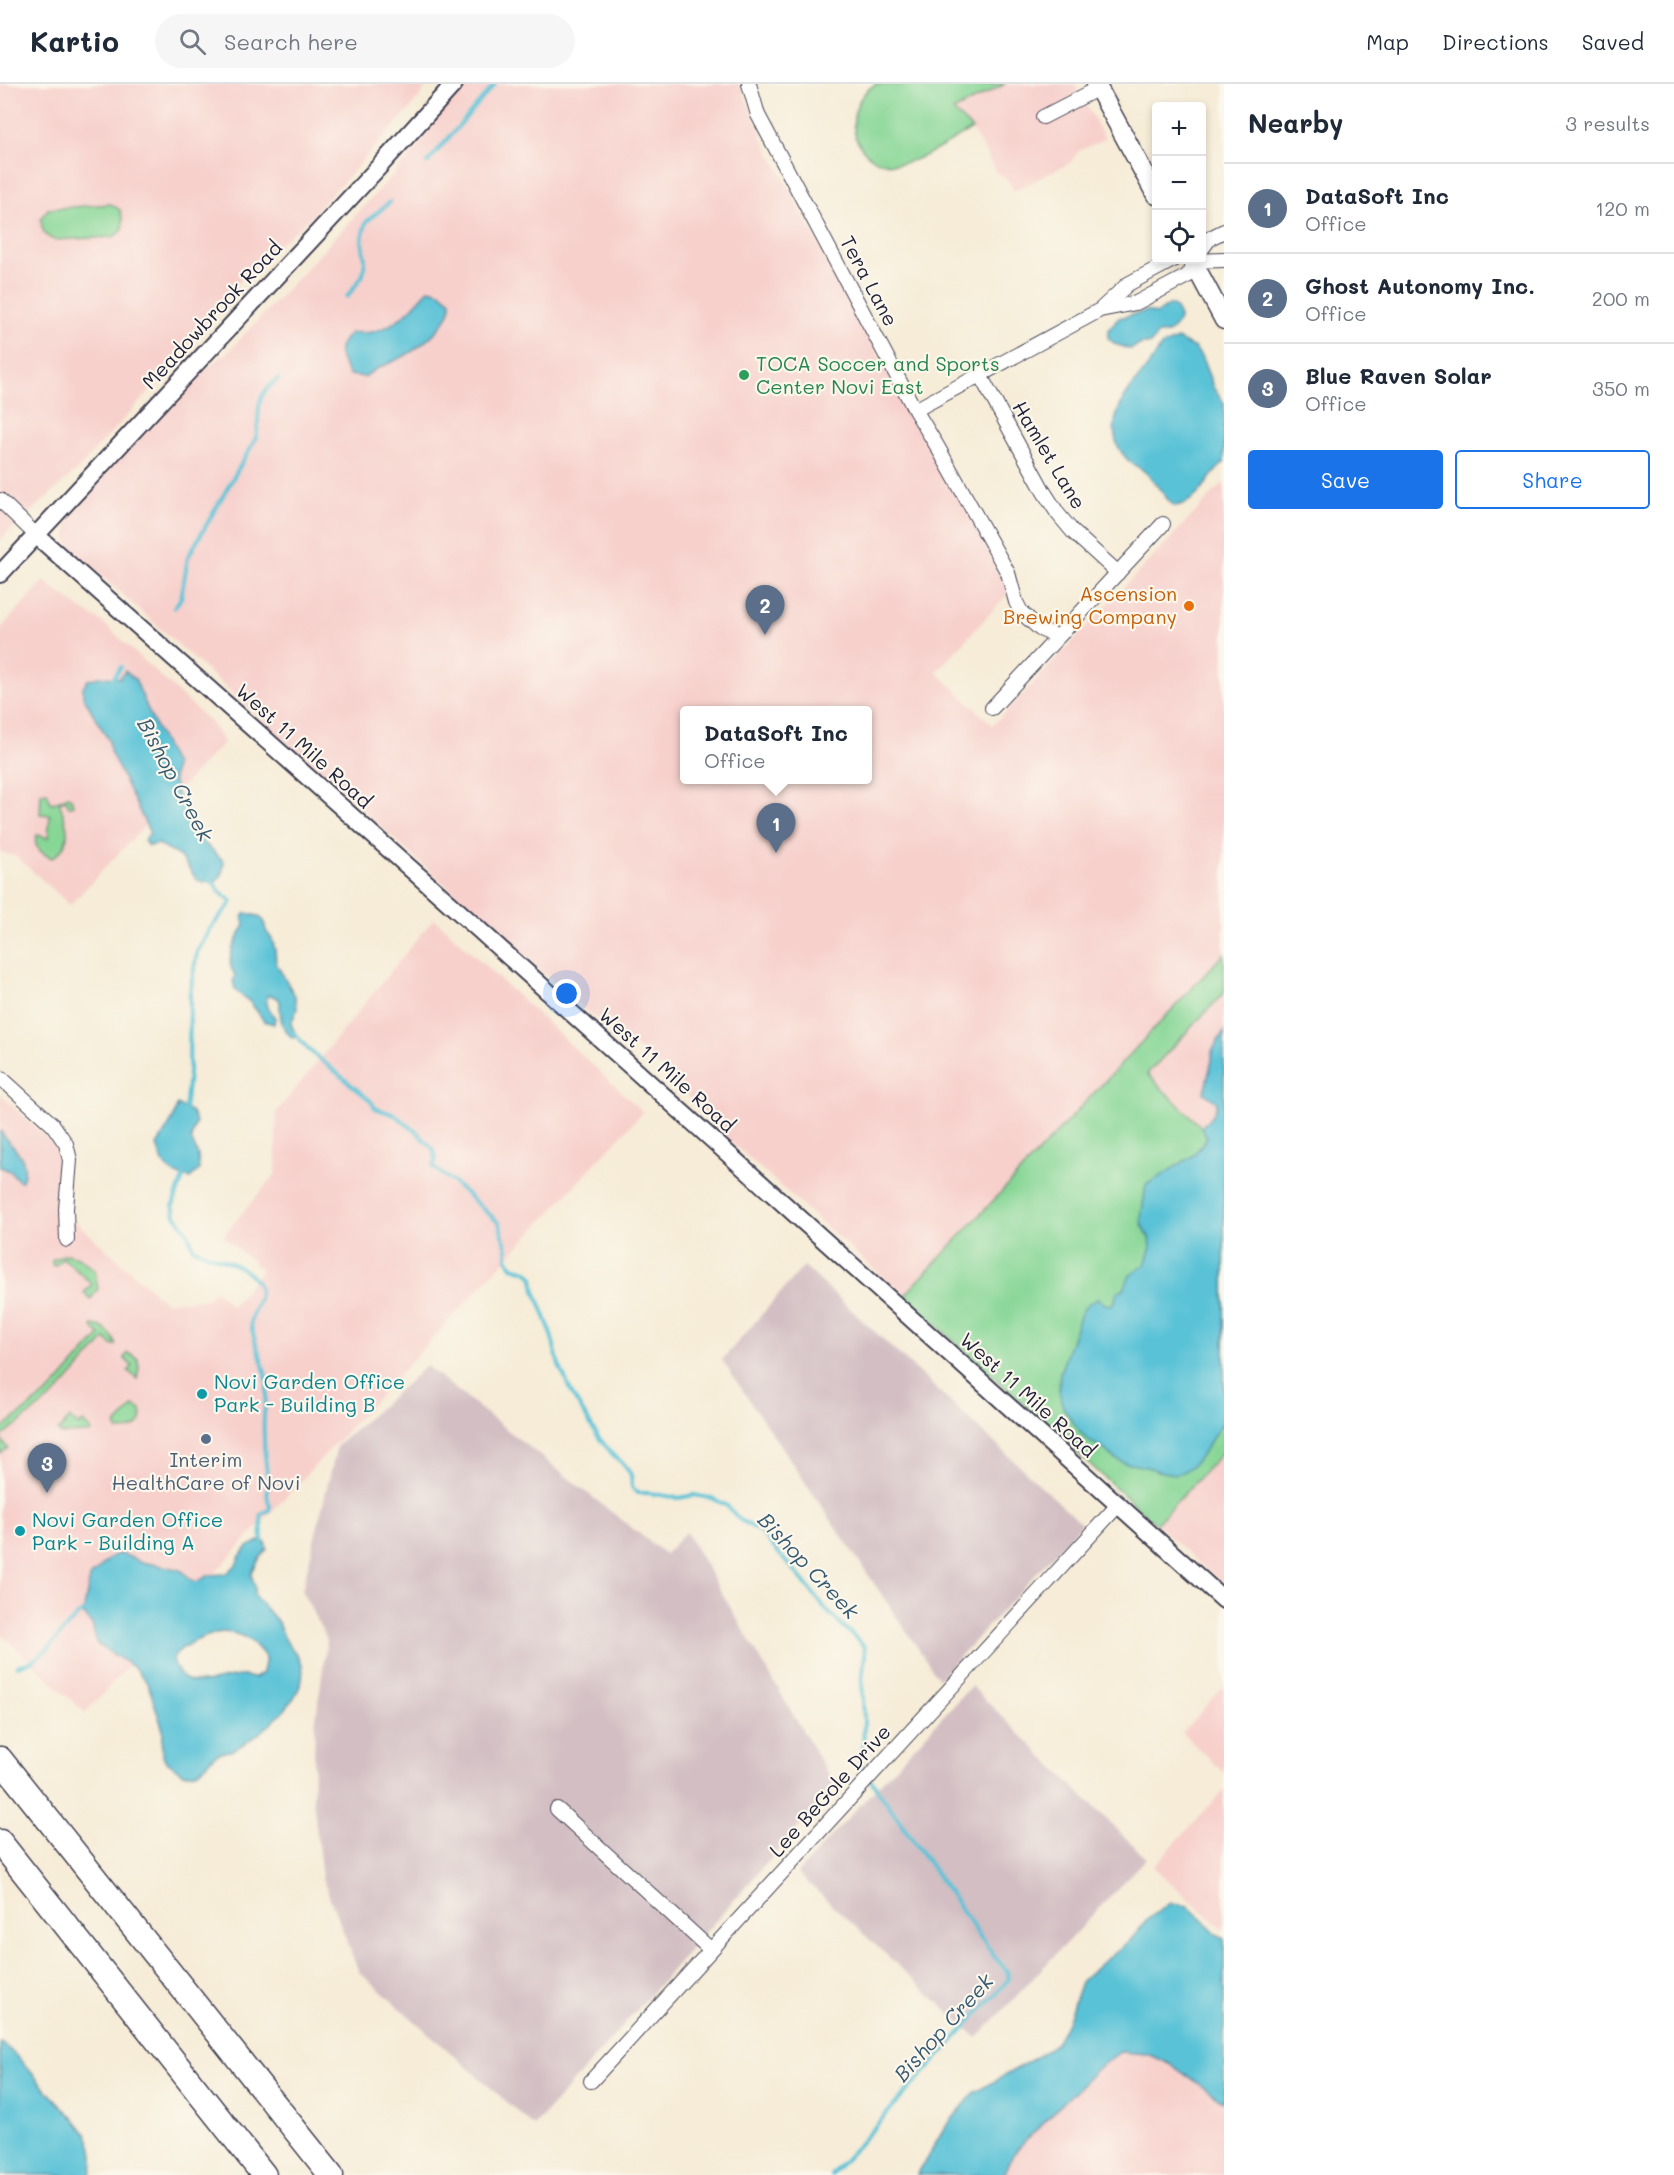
<!DOCTYPE html>
<html lang="en">
<head>
<meta charset="utf-8">
<style>
	:root { --surface:#fff; --page:#f6f6f7; --text:#1f2937; --muted:#747a83; --line:#e0e1e3; --accent:#1a73e8 }
	body { margin:0; font-family:Mali,sans-serif; background:var(--page); color:var(--text) }
	.controls { position:absolute; right:18px; top:18px; display:grid; overflow:hidden; border-radius:6px; box-shadow:0 3px 9px #0003 }
	.controls button { width:54px; height:54px; display:grid; place-items:center; padding:0; border:0; border-bottom:2px solid var(--line); background:var(--surface); color:var(--text); font:30px sans-serif }
	.you { position:absolute; left:567px; top:910px; width:21px; height:21px; margin:-15px; border:4px solid #fff; border-radius:50%; background:#1a73e8; box-shadow:0 0 0 9px #1a73e833 }
	.badge { display:grid; place-items:center; width:39px; height:39px; border-radius:50%; background:var(--accent); color:#fff; font-size:20px; font-weight:700 }
	.pin { position:absolute; translate:-50% -50px; filter:drop-shadow(0 2px 3px #0008) }
	.pin::after { content:''; position:absolute; top:32px; width:21px; height:18px; background:inherit; clip-path:polygon(0 0,100% 0,50% 100%) }
	.popup { position:absolute; left:680px; top:622px; width:192px; height:78px; box-sizing:border-box; display:grid; place-content:center; border-radius:6px; background:var(--surface); filter:drop-shadow(0 2px 4px #0005); font-size:20px; white-space:nowrap; color:var(--muted) }
	.popup b { font-size:22px; color:var(--text) }
	.popup::after { content:''; position:absolute; left:50%; top:100%; margin-left:-12px; border:12px solid transparent; border-top-color:var(--surface) }
	.list { margin:0; padding:0; list-style:none }
	h2 { display:flex; justify-content:space-between; align-items:center; height:78px; margin:0; padding:0 24px; font-size:26px }
	h2 small { font-size:20px; font-weight:400; color:var(--muted) }
	.list li { display:grid; grid-template-columns:39px 1fr auto; gap:18px; align-items:center; box-sizing:border-box; height:90px; padding:0 24px; border-top:2px solid var(--line) }
	.list b { display:block; font-size:22px; white-space:nowrap }
	.list p { margin:0; font-size:20px; white-space:nowrap; color:var(--muted) }
	.list em { font-size:20px; font-style:normal; color:var(--muted) }
	.actions { display:flex; gap:12px; padding:18px 24px }
	.actions a { flex:1; padding:14px 0; border:2px solid var(--accent); border-radius:6px; text-align:center; font-size:21px; color:var(--accent) }
	.actions .main { background:var(--accent); color:#fff }
	.icon { flex:none; width:33px; height:33px; fill:none; stroke:currentColor; stroke-width:2; stroke-linecap:round; stroke-linejoin:round }
	.map { position:relative; flex:none; width:1224px; height:2091px; overflow:hidden }
	header { display:flex; align-items:center; gap:36px; box-sizing:border-box; height:84px; padding:0 30px; background:var(--surface); border-bottom:2px solid var(--line) }
	header strong { font-size:28px }
	nav { display:flex; gap:33px; margin-inline-start:auto; font-size:21px }
	.search { width:420px; height:54px; background:var(--page); display:flex; align-items:center; gap:15px; box-sizing:border-box; padding:0 21px; border-radius:33px; color:var(--muted); font-size:22px }
	main { display:flex }
	aside { flex:1; background:var(--surface) }
	.map>svg:first-child { display:block }
	.built { fill:#f7d0cc; fill-rule:evenodd }
	.industrial { fill:#d2bec3 }
	.green { fill:#86d695; stroke:#547c68; stroke-width:1.5 }
	.water { fill:#5ac2d7; stroke:#3e7289; stroke-width:1.5; fill-rule:evenodd }
	.lines { fill:none; stroke-linecap:round; stroke-linejoin:round }
	.stream { stroke:#5ac2d7; stroke-width:4 }
	.minor-casing { stroke:#424052; stroke-width:16 }
	.tertiary-casing { stroke:#424052; stroke-width:20 }
	.secondary-casing { stroke:#424052; stroke-width:21 }
	.motorway-casing { stroke:#424052; stroke-width:27 }
	.minor { stroke:#fff; stroke-width:14 }
	.tertiary { stroke:#fff; stroke-width:16 }
	.secondary { stroke:#fff; stroke-width:18 }
	.motorway { stroke:#fff; stroke-width:24 }
	.leisure-dot { fill:#2e9e5b; stroke:#fbf7ec; stroke-width:2 }
	.food-dot { fill:#e8710a; stroke:#fbf7ec; stroke-width:2 }
	.culture-dot { fill:#0f9aa8; stroke:#fbf7ec; stroke-width:2 }
	.service-dot { fill:#5c6f8a; stroke:#fbf7ec; stroke-width:2 }
	.labels { text-anchor:middle; stroke-width:4.5; stroke-linejoin:round; paint-order:stroke }
	.street-label { font-size:20px; fill:#22223b; stroke:#fbf7ec }
	.leisure-label { font-size:20px; fill:#27864d; stroke:#fbf7ec; text-anchor:start }
	.food-label { font-size:20px; fill:#c56008; stroke:#fbf7ec; text-anchor:end }
	.culture-label { font-size:20px; fill:#0d838f; stroke:#fbf7ec; text-anchor:start }
	.service-label { font-size:20px; fill:#4e5e75; stroke:#fbf7ec }
	.water-label { font-size:21px; font-style:italic; fill:#365a72; stroke:#fbf7ec }
</style>
</head>
<body>
<header>
<strong>Kartio</strong>
<div class="search"><svg class="icon" aria-label="search" viewBox="0 0 24 24"><circle cx="10" cy="10" r="6"/><path d="M15 15l6 6"/></svg>Search here</div>
<nav><a>Map</a><a>Directions</a><a>Saved</a></nav>
</header>
<main>
<div class="map">
<svg width="1224" height="2091" viewBox="0 0 1224 2091">
	<rect width="100%" height="100%" fill="#fbf7ec"/>
	<filter id="ink" filterUnits="userSpaceOnUse"><feTurbulence type="fractalNoise" baseFrequency=".0167" numOctaves="2"/><feDisplacementMap in="SourceGraphic" scale="12" xChannelSelector="R" yChannelSelector="G"/><feConvolveMatrix kernelMatrix="1 2 1 2 8 2 1 2 1" color-interpolation-filters="sRGB"/></filter>
	<filter id="wash" filterUnits="userSpaceOnUse"><feTurbulence type="fractalNoise" baseFrequency=".008" numOctaves="4" result="noise"/><feDisplacementMap in="SourceGraphic" scale="24" xChannelSelector="R" yChannelSelector="G"/><feGaussianBlur stdDeviation="1.35" result="paint"/><feColorMatrix in="noise" values="0 0 0 0 0 0 0 0 0 0 0 0 0 0 0 0 0 1.4 0 .05"/><feComposite in="paint" operator="in"/></filter>
	<g filter="url(#wash)">
		<rect width="100%" height="100%" fill="#f6ecd7"/>
		<path class="built" d="M 0,0 L 429,0 L 409,26 L 322,121 L 303,141 L 265,171 L 206,233 L 167,288 L 78,385 L 3,453 L 0,458 Z
			M 466,0 L 740,0 L 764,57 L 903,317 L 955,406 L 1003,495 L 1008,510 L 936,588 L 993,641 L 1224,398 L 1224,870 L 904,1212 L 722,1050 L 664,986 L 626,955 L 582,924 L 73,466 L 67,458 L 67,439 L 70,431 L 92,402 L 181,306 L 231,265 L 303,188 L 414,68 L 445,23 ZM 684,626 L 868,626 L 868,696 L 684,696 Z
			M 1005,0 L 1075,0 L 1105,55 L 1079,67 L 1070,79 L 1014,107 L 1009,98 L 996,88 L 972,45 L 953,27 Z
			M 44,497 L 81,525 L 101,537 L 211,639 L 224,658 L 70,821 L 17,773 L 0,768 L 0,545 Z
			M 434,834 L 643,1028 L 85,1629 L 0,1549 L 0,1010 L 54,1060 L 59,1070 L 57,1121 L 165,1218 L 207,1215 L 215,1206 L 232,1222 L 262,1186 L 223,1152 L 276,1089 L 276,1029 Z
			M 1224,909 L 1224,1065 L 1147,990 Z
			M 1224,1367 L 1224,1502 L 1156,1440 Z
			M 1224,1602 L 1224,1689 L 1182,1649 Z
			M 1224,1706 L 1224,1846 L 1153,1783 Z
			M 1224,1916 L 1224,2091 L 981,2091 L 1125,1925 Z"/>
		<path class="industrial" d="M 804,1182 L 1082,1440 L 939,1595 L 722,1276 Z
			M 426,1282 L 665,1470 L 686,1448 L 835,1702 L 534,2042 L 359,1888 L 322,1794 L 313,1715 L 315,1641 L 327,1556 L 302,1507 L 337,1362 Z
			M 971,1602 L 1146,1774 L 977,1954 L 797,1789 Z"/>
		<path class="green" d="M 876,0 L 1005,0 L 953,27 L 972,45 C 951,57 917,81 893,80 C 850,79 839,22 876,0 Z
			M 111,120 L 120,126 L 123,136 L 122,147 L 113,153 L 54,156 C 44,152 41,145 41,134 L 48,125 Z
			M 47,708 L 51,720 L 68,712 L 71,714 L 73,721 L 69,723 L 66,716 L 59,718 C 67,741 75,757 53,774 C 44,771 31,763 37,751 L 48,754 L 50,731 L 40,730 L 41,709 Z
			M 1224,870 L 1224,909 L 1147,990 L 1224,1065 L 1224,1367 L 1156,1440 L 904,1212 Z
			M 66,1170 L 78,1173 L 95,1186 L 98,1205 L 91,1215 L 84,1209 L 92,1200 L 63,1174 L 55,1182 L 52,1181 L 52,1176 Z
			M 92,1241 C 103,1241 114,1251 116,1261 L 112,1261 L 105,1255 L 57,1309 L 0,1354 L 8,1364 L 0,1370 L 0,1346 L 53,1304 L 100,1251 L 93,1245 Z
			M 128,1269 L 138,1275 L 139,1284 L 137,1295 L 128,1287 L 132,1282 L 124,1274 Z
			M 134,1322 L 141,1326 C 145,1343 132,1346 118,1347 L 115,1341 Z
			M 70,1334 L 79,1342 L 83,1338 L 92,1347 L 89,1349 L 60,1350 L 58,1347 Z"/>
		<path class="water" d="M 429,205 L 440,208 L 451,217 C 453,240 414,269 394,277 C 382,283 376,283 365,293 L 349,291 C 339,272 334,267 349,250 C 357,247 364,250 372,248 C 396,243 414,223 429,205 Z
			M 1169,221 L 1172,221 C 1185,231 1178,242 1167,249 L 1158,250 L 1150,260 L 1142,260 L 1130,265 L 1115,260 L 1108,254 L 1108,246 L 1119,234 L 1147,227 L 1156,230 Z
			M 1177,255 L 1195,264 L 1202,274 L 1214,305 L 1224,319 L 1224,379 C 1204,395 1201,419 1174,422 C 1162,411 1156,397 1144,387 C 1139,383 1133,381 1129,377 C 1106,355 1113,330 1129,307 C 1139,292 1153,278 1161,262 Z
			M 125,587 L 135,595 L 152,635 L 175,681 L 173,694 L 177,710 L 190,731 L 202,757 L 224,777 L 222,790 L 219,795 C 194,805 195,790 183,776 C 177,768 166,767 159,760 L 148,762 L 144,757 L 150,749 L 110,667 L 109,657 L 83,612 L 83,603 L 88,596 L 99,593 L 120,594 Z
			M 246,829 L 258,832 L 264,837 L 266,847 L 272,855 L 275,866 L 276,879 L 295,912 L 297,925 L 291,940 L 297,953 L 292,954 C 280,942 280,933 280,917 L 276,913 L 268,911 C 264,920 270,926 275,934 L 274,940 L 264,937 L 251,919 L 235,906 L 233,897 L 235,891 C 223,875 236,857 245,841 L 242,833 Z
			M 1224,947 L 1224,1337 C 1211,1352 1198,1388 1175,1390 L 1158,1387 L 1151,1384 L 1125,1379 L 1114,1374 L 1103,1364 L 1090,1358 L 1079,1347 L 1063,1323 L 1059,1307 L 1060,1289 L 1082,1227 L 1089,1219 L 1098,1215 L 1105,1220 L 1111,1221 L 1115,1217 L 1117,1208 L 1124,1205 L 1130,1191 L 1145,1181 L 1151,1163 L 1150,1154 L 1142,1141 L 1141,1135 L 1146,1101 L 1193,1072 L 1207,1054 L 1201,1043 C 1209,1036 1216,1030 1217,1018 L 1204,1009 L 1212,976 L 1212,967 Z
			M 177,1021 L 191,1027 L 196,1037 L 191,1055 L 198,1071 L 199,1086 L 190,1094 C 167,1090 163,1083 157,1061 L 173,1035 Z
			M 0,1046 C 9,1063 32,1072 22,1097 L 19,1097 L 10,1087 L 0,1083 Z
			M 259,1457 L 265,1458 L 267,1465 L 258,1477 L 251,1490 L 255,1503 L 254,1510 C 260,1521 270,1527 277,1537 C 282,1544 282,1552 287,1558 C 292,1566 300,1571 302,1581 C 309,1614 259,1653 233,1666 C 229,1668 224,1667 220,1669 C 203,1675 209,1691 182,1689 L 167,1678 L 162,1671 L 163,1646 L 148,1600 L 135,1584 L 97,1560 L 92,1540 L 83,1530 L 90,1493 L 111,1473 L 120,1469 L 142,1478 L 178,1485 L 184,1488 L 190,1495 L 197,1498 L 209,1491 L 226,1490 L 236,1481 L 240,1472 L 248,1463 ZM 222,1548 C 237,1549 247,1552 257,1563 C 260,1567 265,1570 265,1575 C 266,1579 263,1585 263,1589 L 255,1594 C 251,1594 245,1591 241,1592 C 215,1593 181,1614 173,1574 C 180,1561 207,1551 222,1548 Z
			M 1170,1819 L 1188,1822 L 1216,1850 L 1224,1855 L 1224,2018 L 1170,1980 L 1147,1970 L 1120,1968 L 1098,1984 L 1014,2068 L 1004,2091 L 917,2091 L 943,2046 L 974,2009 L 1035,1974 L 1056,1959 L 1067,1938 L 1081,1898 L 1099,1881 L 1128,1859 L 1148,1835 Z
			M 0,1958 C 21,1973 35,1994 52,2012 C 75,2037 101,2052 91,2091 L 0,2091 Z"/>
		<g class="lines">
			<path class="stream" d="M 427,79 L 495,0
				M 347,213 L 363,191 L 365,176 L 362,155 L 366,138 L 390,118
				M 174,524 L 181,514 L 188,473 L 256,354 C 262,324 251,316 278,295
				M 112,596 L 121,583
				M 294,949 L 308,965 L 371,1017 L 375,1024 L 395,1031 L 418,1049 L 433,1065 L 436,1075 L 433,1083 L 453,1098 L 499,1139 L 507,1165 L 507,1174 L 512,1183 L 527,1187 L 533,1194 L 535,1207 L 549,1243 L 559,1281 L 573,1312 L 599,1354 L 614,1372 L 625,1381 L 631,1391 L 632,1403 L 637,1409 L 649,1409 L 679,1414 L 694,1411 L 704,1413 L 712,1414 L 727,1422 L 740,1436 L 758,1446 L 800,1493 L 828,1528 L 864,1562 L 865,1572 L 862,1593 L 864,1636 L 863,1672 L 859,1679 L 993,1871 L 1007,1887 L 1009,1895 L 831,2091
				M 185,1027 L 189,989 L 190,908 L 197,868 L 210,845 L 232,818 L 219,807 L 211,794
				M 185,1088 L 173,1121 L 175,1131 L 188,1149 L 193,1164 C 212,1174 241,1178 254,1195 C 270,1214 249,1222 251,1241 C 254,1260 265,1279 267,1299 C 267,1309 265,1320 264,1331 C 263,1351 264,1370 267,1390 C 268,1401 265,1412 270,1422 L 269,1426 L 261,1431 L 262,1458
				M 17,1582 C 23,1580 30,1579 35,1575 C 54,1563 64,1542 82,1528"/>
		</g>
	</g>
	<g filter="url(#ink)">
		<g class="lines">
			<g class="minor-casing">
				<path id="minor" d="M 749,0 L 758,31 L 915,326 L 937,362 L 1008,489 L 1016,518 L 1021,528 L 1040,545 L 1058,553
					M 1043,33 L 1099,4
					M 1202,165 L 1210,154 L 1224,147
					M 1194,176 L 1193,177 L 1224,176
					M 1100,226 L 1128,200 L 1173,176
					M 980,291 L 1044,408 L 1058,430 L 1073,448 L 1118,489
					M 915,326 L 1100,226 L 1136,219 L 1189,191 L 1193,177 L 1188,176
					M 0,416 L 36,451
					M 992,624 L 1163,440
					M 0,993 L 53,1041 L 66,1060 L 70,1076 L 66,1125 L 67,1156
					M 557,1725 L 711,1866 L 1119,1420
					M 591,1997 L 711,1866"/>
			</g>
			<g class="tertiary-casing">
				<path id="tertiary" d="M 36,451 L 476,843 L 1224,1516
					M 0,490 L 376,86 L 454,0"/>
			</g>
			<g class="secondary-casing">
				<path id="secondary" d="M 1096,0 L 1156,111
					M 1192,176 L 1224,236"/>
			</g>
			<g class="motorway-casing">
				<path id="motorway" d="M 0,1675 L 331,2091
					M 0,1758 L 264,2091"/>
			</g>
			<use href="#minor" class="minor"/>
			<use href="#tertiary" class="tertiary"/>
			<use href="#secondary" class="secondary"/>
			<use href="#motorway" class="motorway"/>
		</g>
	</g>
	<circle class="leisure-dot" cx="744" cy="291" r="6"/>
	<circle class="food-dot" cx="1189" cy="522" r="6"/>
	<g class="culture-dot">
		<circle cx="202" cy="1310" r="6"/>
		<circle cx="20" cy="1447" r="6"/>
	</g>
	<circle class="service-dot" cx="206" cy="1355" r="6"/>
	<g class="labels">
		<g class="street-label">
			<text transform="translate(869 197) rotate(62)" y="7">Tera Lane</text>
			<text transform="translate(212 231) rotate(-47)" y="7">Meadowbrook Road</text>
			<text transform="translate(1049 371) rotate(59)" y="7">Hamlet Lane</text>
			<text transform="translate(304 662) rotate(42)" y="7">West 11 Mile Road</text>
			<text transform="translate(667 986) rotate(42)" y="7">West 11 Mile Road</text>
			<text transform="translate(1028 1311) rotate(42)" y="7">West 11 Mile Road</text>
			<text transform="translate(830 1707) rotate(-48)" y="7">Lee BeGole Drive</text>
		</g>
		<g class="leisure-label">
			<text x="756" y="287">TOCA Soccer and Sports<tspan x="756" dy="23">Center Novi East</tspan></text>
		</g>
		<g class="food-label">
			<text x="1177" y="517">Ascension<tspan x="1177" dy="23">Brewing Company</tspan></text>
		</g>
		<g class="culture-label">
			<text x="214" y="1305">Novi Garden Office<tspan x="214" dy="23">Park - Building B</tspan></text>
			<text x="32" y="1443">Novi Garden Office<tspan x="32" dy="23">Park - Building A</tspan></text>
		</g>
		<g class="service-label">
			<text x="206" y="1383">Interim<tspan x="206" dy="23">HealthCare of Novi</tspan></text>
		</g>
		<g class="water-label">
			<text transform="translate(175 696) rotate(62)" y="7">Bishop Creek</text>
			<text transform="translate(808 1482) rotate(47)" y="7">Bishop Creek</text>
			<text transform="translate(944 1944) rotate(-48)" y="7">Bishop Creek</text>
		</g>
	</g>
</svg>
<div class="controls">
<button>+</button>
<button>−</button>
<button><svg class="icon" aria-label="locate" viewBox="0 0 24 24"><circle cx="12" cy="12" r="6"/><path d="M12 2v4M12 18v4M2 12h4M18 12h4"/></svg></button>
</div>
<div class="you"></div>
<div class="pin badge" style="left:776px;top:769px;background:#5c6f8a">1</div>
<div class="popup"><b>DataSoft Inc</b>Office</div>
<div class="pin badge" style="left:765px;top:551px;background:#5c6f8a">2</div>
<div class="pin badge" style="left:47px;top:1409px;background:#5c6f8a">3</div>
</div>
<aside>
<h2>Nearby<small>3 results</small></h2>
<ul class="list">
<li><span class="badge" style="background:#5c6f8a">1</span><div><b>DataSoft Inc</b><p>Office</p></div><em>120 m</em></li>
<li><span class="badge" style="background:#5c6f8a">2</span><div><b>Ghost Autonomy Inc.</b><p>Office</p></div><em>200 m</em></li>
<li><span class="badge" style="background:#5c6f8a">3</span><div><b>Blue Raven Solar</b><p>Office</p></div><em>350 m</em></li>
</ul>
<div class="actions"><a class="main">Save</a><a>Share</a></div>
</aside>
</main>
</body>
</html>
